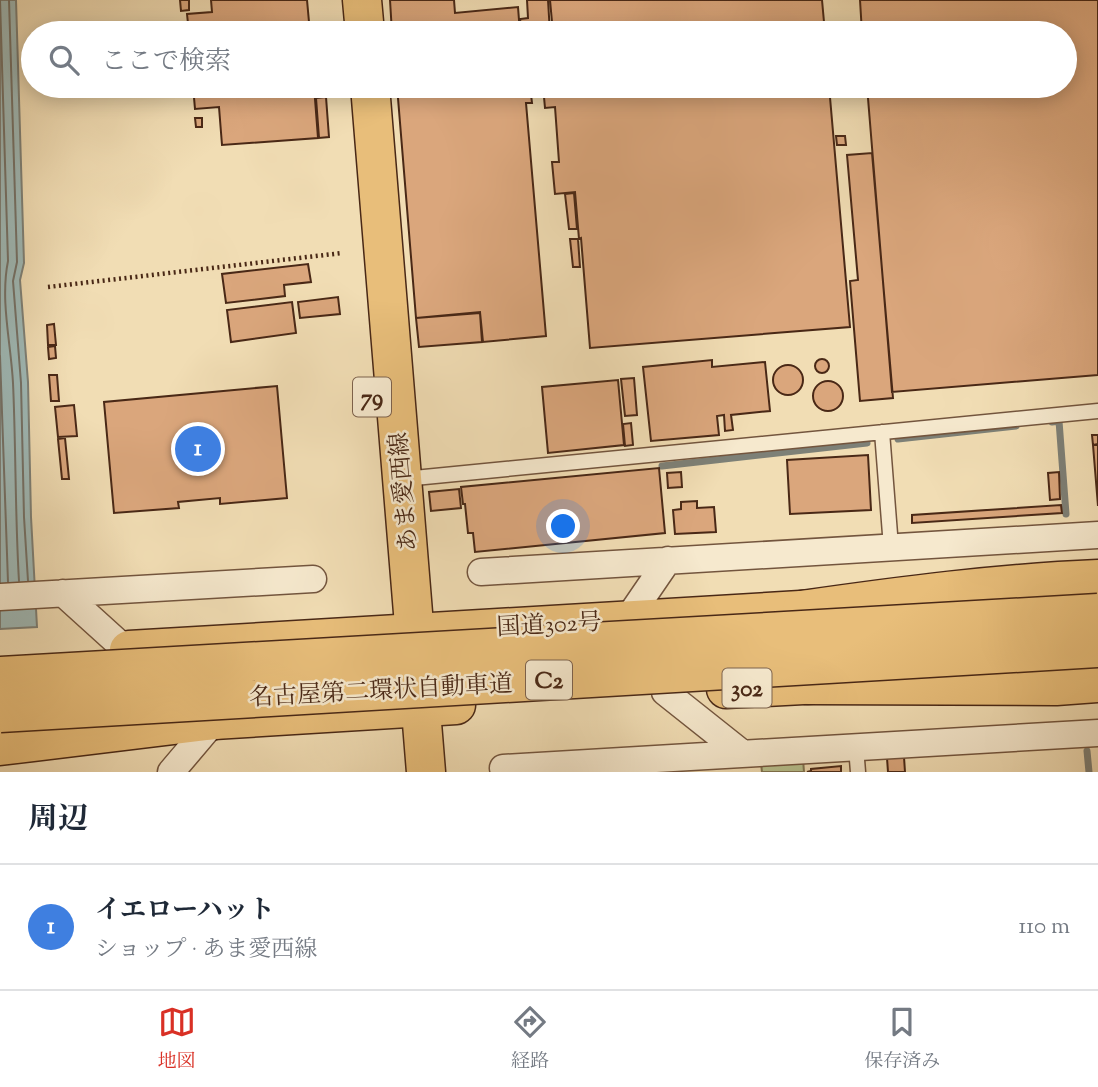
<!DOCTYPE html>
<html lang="ja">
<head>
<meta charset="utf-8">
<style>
	:root { --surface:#fff; --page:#f2f2f3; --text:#1f2937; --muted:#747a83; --line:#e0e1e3; --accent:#d93025 }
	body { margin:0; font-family:"Sorts Mill Goudy","Noto Serif JP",serif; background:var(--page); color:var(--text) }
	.you { position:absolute; left:564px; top:527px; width:24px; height:24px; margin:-18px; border:5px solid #fff; border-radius:50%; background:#1a73e8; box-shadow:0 0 0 10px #1a73e833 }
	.badge { display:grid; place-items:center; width:46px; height:46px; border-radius:50%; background:var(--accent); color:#fff; font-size:23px; font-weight:700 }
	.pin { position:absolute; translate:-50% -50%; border:4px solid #fff; box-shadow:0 2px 7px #0006 }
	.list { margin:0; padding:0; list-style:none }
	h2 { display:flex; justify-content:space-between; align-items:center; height:91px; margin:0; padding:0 28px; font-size:30px }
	h2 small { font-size:23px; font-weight:400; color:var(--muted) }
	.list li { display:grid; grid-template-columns:46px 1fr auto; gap:21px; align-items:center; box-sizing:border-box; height:126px; padding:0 28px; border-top:2px solid var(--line) }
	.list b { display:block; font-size:26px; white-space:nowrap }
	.list p { margin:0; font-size:23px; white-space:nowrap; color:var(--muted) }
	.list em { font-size:23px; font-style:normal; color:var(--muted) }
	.icon { flex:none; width:38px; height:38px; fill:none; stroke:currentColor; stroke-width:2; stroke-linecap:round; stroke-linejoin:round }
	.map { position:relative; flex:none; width:1098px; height:772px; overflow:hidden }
	.search { position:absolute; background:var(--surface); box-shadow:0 4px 18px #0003; left:21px; right:21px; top:21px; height:77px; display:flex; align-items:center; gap:18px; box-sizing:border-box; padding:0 24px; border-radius:38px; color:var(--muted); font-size:26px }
	.sheet { height:217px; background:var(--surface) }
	nav { display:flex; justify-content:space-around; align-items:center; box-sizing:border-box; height:98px; border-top:2px solid var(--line); background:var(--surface); font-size:19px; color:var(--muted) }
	nav a { display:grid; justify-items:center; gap:4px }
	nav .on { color:var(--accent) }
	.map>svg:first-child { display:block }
	.green { fill:#b8c28f; stroke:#807552; stroke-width:2 }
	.water { fill:#9fbab8; stroke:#7d8077; stroke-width:2 }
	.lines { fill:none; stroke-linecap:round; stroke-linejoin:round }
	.shore { stroke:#747167; stroke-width:2 }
	.stream { stroke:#7d8077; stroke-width:7 }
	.building { fill:#daa67c; stroke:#492816; stroke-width:2 }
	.service-casing { stroke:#73553e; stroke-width:17 }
	.minor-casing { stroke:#73553e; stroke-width:29 }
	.primary-casing { stroke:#492816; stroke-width:41 }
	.trunk-casing { stroke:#492816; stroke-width:41 }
	.motorway-casing { stroke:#492816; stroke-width:41 }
	.path { stroke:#492816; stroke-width:4.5; stroke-dasharray:2 3.5; stroke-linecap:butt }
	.service { stroke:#f6e9ce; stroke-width:14 }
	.minor { stroke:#f6e9ce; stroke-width:26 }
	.primary { stroke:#e8be7a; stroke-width:38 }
	.trunk { stroke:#e8be7a; stroke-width:38 }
	.motorway { stroke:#e8be7a; stroke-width:38 }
	.motorway-bridge-casing { stroke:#492816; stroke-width:41; stroke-linecap:butt }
	.motorway-bridge { stroke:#e8be7a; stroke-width:38 }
	.labels { text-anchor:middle; stroke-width:5; stroke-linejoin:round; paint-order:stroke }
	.shield { fill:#f6e9ce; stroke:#7d624d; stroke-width:2 }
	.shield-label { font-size:23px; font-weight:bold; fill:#492816 }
	.street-label { font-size:24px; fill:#492816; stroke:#f6e9ce }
</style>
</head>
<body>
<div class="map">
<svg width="1098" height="772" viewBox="0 0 1098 772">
	<rect width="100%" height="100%" fill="#f1ddb4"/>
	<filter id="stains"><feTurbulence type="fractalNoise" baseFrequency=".00286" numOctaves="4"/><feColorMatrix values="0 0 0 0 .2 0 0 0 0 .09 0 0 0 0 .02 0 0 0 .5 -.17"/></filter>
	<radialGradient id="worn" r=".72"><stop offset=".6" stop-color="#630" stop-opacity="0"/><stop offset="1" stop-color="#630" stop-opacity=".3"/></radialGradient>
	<path class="green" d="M 803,759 L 804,772 L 762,772 L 761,763 Z"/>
	<path class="water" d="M 0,0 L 16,0 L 24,263 L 20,280 L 28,382 L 31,517 L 37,627 L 0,629 Z"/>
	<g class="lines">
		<path class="shore" d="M 0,0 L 8,261 C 0,301 11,343 13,383 C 16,449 15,515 19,581
			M 9,0 L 17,262 L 13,281 L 21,383 L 24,517 L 28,581
			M 0,356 L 8,582"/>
		<path class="stream" d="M 1052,422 L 1059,421 L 1066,514
			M 898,439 L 1016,426
			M 662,466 L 867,443
			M 1087,751 L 1089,772"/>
	</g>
	<path class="building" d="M 180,0 L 189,0 L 189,10 L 181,11 Z
		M 211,0 L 307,0 L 310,33 L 189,33 L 187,14 L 212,12 Z
		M 390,0 L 454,0 L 455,13 L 518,7 L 520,33 L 392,33 Z
		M 527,0 L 548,0 L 550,33 L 522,33 L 520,19 L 528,18 Z
		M 550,0 L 822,0 L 825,33 L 553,33 Z
		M 860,0 L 1098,0 L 1098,375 L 892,392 L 867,86 L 1065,86 L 1065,33 L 862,33 Z
		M 193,86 L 314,86 L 318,138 L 222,145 L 219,107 L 195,109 Z
		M 397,86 L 530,86 L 532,103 L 526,103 L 546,336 L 483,342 L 480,312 L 416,318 Z
		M 543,86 L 829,86 L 850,327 L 590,348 L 581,238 L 579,239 L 575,192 L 555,194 L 552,162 L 559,162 L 555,107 L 545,108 Z
		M 831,86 L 838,86 L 839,94 L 832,95 Z
		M 326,97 L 329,137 L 319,138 L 316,98 Z
		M 195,118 L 202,118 L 202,127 L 196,127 Z
		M 836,136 L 845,136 L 846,145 L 837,145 Z
		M 872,153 L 893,398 L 860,401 L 850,281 L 858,280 L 847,155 Z
		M 574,193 L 577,229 L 569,229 L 565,194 Z
		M 570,239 L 578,239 L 580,267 L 573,267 Z
		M 308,264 L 311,282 L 284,285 L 285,296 L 226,303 L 222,274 Z
		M 338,297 L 340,314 L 300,318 L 298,302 Z
		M 292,302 L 296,333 L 231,342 L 227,310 Z
		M 480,313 L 482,342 L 419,347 L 416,318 Z
		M 54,324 L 56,345 L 48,345 L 47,325 Z
		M 55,346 L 56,358 L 49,359 L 48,347 Z
		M815 366a7 7 0 1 1 14 0a7 7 0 1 1-14 0Z
		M 712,360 L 712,367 L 765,362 L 770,411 L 731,415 L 733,430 L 725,431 L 724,415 L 717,416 L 719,435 L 651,441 L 643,367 Z
		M773 380a15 15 0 1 1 30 0a15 15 0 1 1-30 0Z
		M 49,375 L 57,375 L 59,401 L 51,401 Z
		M 634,378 L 637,415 L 625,416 L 621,379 Z
		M 618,380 L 624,445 L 548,453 L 542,387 Z
		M813 396a15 15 0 1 1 30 0a15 15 0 1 1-30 0Z
		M 277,386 L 287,498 L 220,504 L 220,498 L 178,502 L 179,508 L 114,513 L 104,402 Z
		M 74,405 L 77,436 L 58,437 L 55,407 Z
		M 631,423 L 633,445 L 625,446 L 623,424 Z
		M 1092,435 L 1098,435 L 1098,444 L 1093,445 Z
		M 65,438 L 69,479 L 62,479 L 58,439 Z
		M 1093,445 L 1098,445 L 1098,506 Z
		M 868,455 L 871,510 L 790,514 L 787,460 Z
		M 659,468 L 665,533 L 475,552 L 473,533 L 468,533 L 465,504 L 463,504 L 461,487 Z
		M 681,472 L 682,487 L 668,488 L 667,473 Z
		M 1059,472 L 1060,499 L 1050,500 L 1048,473 Z
		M 459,489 L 461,508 L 431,511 L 429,492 Z
		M 697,501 L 697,508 L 714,507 L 716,532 L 675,534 L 673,510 L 681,509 L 681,502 Z
		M 1061,505 L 1062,513 L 912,523 L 912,515 Z
		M 904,757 L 905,772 L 888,772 L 887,758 Z
		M 841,766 L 841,772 L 807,772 L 811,771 L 811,769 Z"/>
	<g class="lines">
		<g class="service-casing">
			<path id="service" d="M 882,432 L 891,547
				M 404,479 L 1098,411
				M 856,747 L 858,772"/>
		</g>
		<g class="minor-casing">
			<path id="minor" d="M 481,572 L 1098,535
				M 63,593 L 126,650
				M 0,597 L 313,579
				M 627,620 L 668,560
				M 665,692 L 743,754
				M 503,768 L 1098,733
				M 171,772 L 215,720"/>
		</g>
		<g class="primary-casing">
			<path id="primary" d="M 362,0 L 365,33
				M 370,86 L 426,772"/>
		</g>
		<g class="trunk-casing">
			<path id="trunk" d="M 129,650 L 834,608
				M 726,689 L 841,683
				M 181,722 L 456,705"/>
		</g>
		<g class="motorway-casing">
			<path id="motorway" d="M 802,610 C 900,596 999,583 1098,579
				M 808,685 L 1056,686 L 1098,683
				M 0,746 L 215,720"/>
		</g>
		<path class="path" d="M 48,287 L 342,253"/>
		<use href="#service" class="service"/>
		<use href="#minor" class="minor"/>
		<use href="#primary" class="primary"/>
		<use href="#trunk" class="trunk"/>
		<use href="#motorway" class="motorway"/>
		<g class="motorway-bridge-casing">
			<path id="motorway-bridge" d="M 0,676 L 1098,613
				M 0,713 L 1098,648"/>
		</g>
		<use href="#motorway-bridge" class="motorway-bridge"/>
	</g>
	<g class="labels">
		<g class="shield">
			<rect x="353" y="377.5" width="38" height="39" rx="5"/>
			<rect x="526" y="660.5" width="46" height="39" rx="5"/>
			<rect x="722.5" y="668.5" width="49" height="39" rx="5"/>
		</g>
		<g class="shield-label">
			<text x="372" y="405">79</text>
			<text x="549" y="688">C2</text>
			<text x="747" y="696">302</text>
		</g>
		<g class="street-label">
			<text transform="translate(403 492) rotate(-95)" y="8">あま愛西線</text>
			<text transform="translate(549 624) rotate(-3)" y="8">国道302号</text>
			<text transform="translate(381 690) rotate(-3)" y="8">名古屋第二環状自動車道</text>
		</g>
	</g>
	<rect width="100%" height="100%" filter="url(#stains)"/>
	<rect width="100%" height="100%" fill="url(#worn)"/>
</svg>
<div class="you"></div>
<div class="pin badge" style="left:198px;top:449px;background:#3f7fe0">1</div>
<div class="search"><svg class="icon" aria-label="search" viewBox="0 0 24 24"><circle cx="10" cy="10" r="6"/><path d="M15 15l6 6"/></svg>ここで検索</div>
</div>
<section class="sheet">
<h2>周辺<small></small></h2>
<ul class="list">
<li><span class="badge" style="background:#3f7fe0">1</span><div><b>イエローハット</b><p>ショップ · あま愛西線</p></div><em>110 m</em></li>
</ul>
</section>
<nav>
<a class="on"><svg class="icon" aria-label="map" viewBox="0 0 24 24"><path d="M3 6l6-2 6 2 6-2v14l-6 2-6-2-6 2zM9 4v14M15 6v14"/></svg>地図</a>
<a><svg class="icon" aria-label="directions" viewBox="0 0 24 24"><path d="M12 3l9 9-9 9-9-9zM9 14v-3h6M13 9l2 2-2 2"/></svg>経路</a>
<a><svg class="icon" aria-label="saved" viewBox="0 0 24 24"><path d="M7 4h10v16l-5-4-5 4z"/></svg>保存済み</a>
</nav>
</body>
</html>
